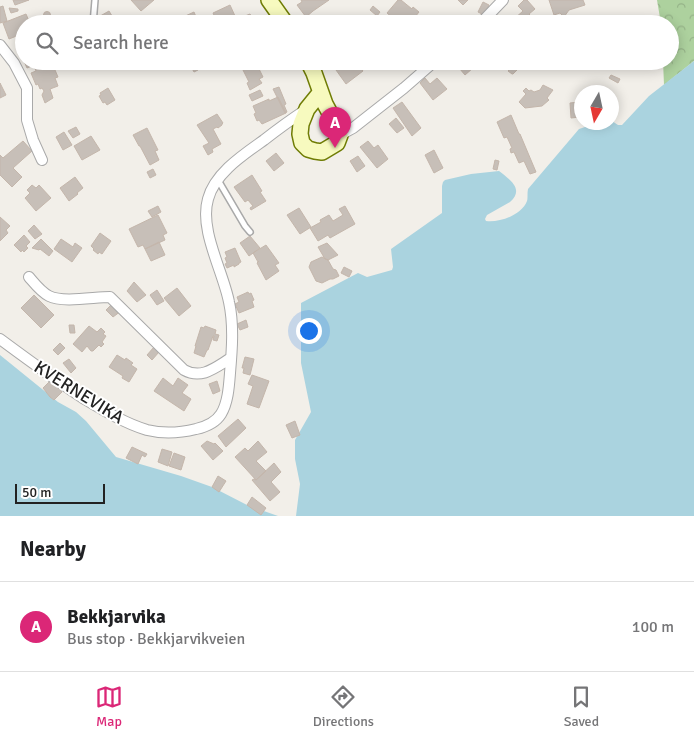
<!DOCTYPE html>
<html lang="en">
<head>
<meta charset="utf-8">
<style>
	:root { --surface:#fff; --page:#f6f6f6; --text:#202124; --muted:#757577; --line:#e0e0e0; --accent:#db2777 }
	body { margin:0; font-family:Signika,sans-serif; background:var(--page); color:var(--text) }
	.compass { position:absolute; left:574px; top:85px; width:45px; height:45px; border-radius:50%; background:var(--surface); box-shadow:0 2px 12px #0003; rotate:189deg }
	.scale { position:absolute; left:15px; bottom:12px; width:90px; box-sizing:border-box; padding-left:5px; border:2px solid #222; border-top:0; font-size:14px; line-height:18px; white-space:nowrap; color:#222; -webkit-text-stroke:4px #fff; paint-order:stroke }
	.you { position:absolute; left:308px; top:330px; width:18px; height:18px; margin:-12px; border:4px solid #fff; border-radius:50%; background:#1a73e8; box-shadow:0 0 0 8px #1a73e833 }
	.badge { display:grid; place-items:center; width:32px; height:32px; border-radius:50%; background:var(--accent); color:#fff; font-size:16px; font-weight:700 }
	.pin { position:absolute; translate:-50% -41px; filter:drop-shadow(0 1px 2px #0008) }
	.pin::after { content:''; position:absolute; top:26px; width:18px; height:15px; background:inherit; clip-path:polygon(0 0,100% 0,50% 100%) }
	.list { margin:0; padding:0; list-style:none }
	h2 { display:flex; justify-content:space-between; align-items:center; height:65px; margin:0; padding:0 20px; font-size:21px }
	h2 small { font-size:16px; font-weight:400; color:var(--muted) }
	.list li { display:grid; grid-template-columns:32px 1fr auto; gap:15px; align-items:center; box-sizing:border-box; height:90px; padding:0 20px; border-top:1px solid var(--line) }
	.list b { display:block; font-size:19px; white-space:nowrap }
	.list p { margin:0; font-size:16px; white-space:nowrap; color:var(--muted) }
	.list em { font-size:16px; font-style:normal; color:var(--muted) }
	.icon { flex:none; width:28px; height:28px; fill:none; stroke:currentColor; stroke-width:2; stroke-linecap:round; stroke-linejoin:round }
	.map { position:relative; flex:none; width:694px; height:516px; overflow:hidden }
	.search { position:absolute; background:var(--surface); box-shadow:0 2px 12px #0003; left:15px; right:15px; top:15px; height:55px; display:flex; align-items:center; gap:12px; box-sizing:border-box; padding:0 18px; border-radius:28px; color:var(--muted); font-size:19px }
	.sheet { height:155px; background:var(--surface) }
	nav { display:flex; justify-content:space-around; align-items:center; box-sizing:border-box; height:70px; border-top:1px solid var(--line); background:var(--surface); font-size:14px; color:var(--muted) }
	nav a { display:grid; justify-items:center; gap:2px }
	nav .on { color:var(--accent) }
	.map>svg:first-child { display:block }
	.forest { fill:url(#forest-crowns) }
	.water { fill:#aad3df }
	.building { fill:#c7bfb8; stroke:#c4b6ab }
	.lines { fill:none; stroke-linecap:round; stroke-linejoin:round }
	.lane-casing { stroke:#a9a9a9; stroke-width:8 }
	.street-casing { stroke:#a9a9a9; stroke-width:12 }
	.secondary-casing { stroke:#707d05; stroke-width:18 }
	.lane { stroke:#fff; stroke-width:5 }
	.street { stroke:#fff; stroke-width:10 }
	.secondary { stroke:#f7fabf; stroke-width:15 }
	.labels { text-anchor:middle; stroke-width:4; stroke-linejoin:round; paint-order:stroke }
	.street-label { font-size:18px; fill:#222; stroke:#fff }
</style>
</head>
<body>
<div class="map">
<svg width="694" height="516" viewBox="0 0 694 516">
	<defs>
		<pattern id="forest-crowns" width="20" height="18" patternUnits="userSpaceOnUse" patternTransform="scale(1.25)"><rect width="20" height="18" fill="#add19e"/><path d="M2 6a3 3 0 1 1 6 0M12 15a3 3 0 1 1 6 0" fill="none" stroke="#95b388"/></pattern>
	</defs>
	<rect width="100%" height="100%" fill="#f2efe9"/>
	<path class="forest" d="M 657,0 L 694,0 L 694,61 L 664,85 L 663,61 L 670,61 L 670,24 L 661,24 Z"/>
	<path class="water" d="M 694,61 L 694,516 L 296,516 L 300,484 L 295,459 L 295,440 L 311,412 L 301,363 L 301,303 L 358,273 L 367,277 L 392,270 L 393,267 L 391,249 L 442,213 L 442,186 L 443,182 L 445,180 L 471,174 L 499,171 C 509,179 525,189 510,202 L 487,215 L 485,219 L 486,221 C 499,223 522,215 527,201 C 528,198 527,193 528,189 L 579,129 L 597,123 L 612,122 L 612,121 L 618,125 L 622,125 L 649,96 Z
		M 0,355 L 58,402 L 76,412 L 86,421 L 116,457 L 181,476 L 212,487 L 247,505 L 278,516 L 0,516 Z"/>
	<path class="building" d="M 13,0 L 29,0 L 15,5 Z
		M 131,0 L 154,0 L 141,11 Z
		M 301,0 L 329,0 L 313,11 L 306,17 L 297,5 L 302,2 Z
		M 398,0 L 401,0 L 412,9 L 413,7 L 419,12 L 411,22 L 410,21 L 407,24 L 400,24 L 387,13 Z
		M 458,0 L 468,0 L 463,5 Z
		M 524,0 L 527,0 L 535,9 L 529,14 L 534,19 L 529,24 L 505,24 L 512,17 L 514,19 L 523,11 L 518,6 Z
		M 549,0 L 583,0 L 585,5 L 569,10 L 564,17 L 560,13 L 554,15 Z
		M 483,2 L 489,5 L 484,15 L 478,12 Z
		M 230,5 L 235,16 L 232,17 L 235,24 L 218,24 L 213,13 Z
		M 3,6 L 7,21 L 0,23 L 0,7 Z
		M 373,6 L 380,12 L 377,16 L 370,10 Z
		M 9,8 L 18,9 L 18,11 L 11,13 Z
		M 109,11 L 117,24 L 98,24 L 95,19 Z
		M43.5 15a3.5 3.5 0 1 1 7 0a3.5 3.5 0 1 1-7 0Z
		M 194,12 L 199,24 L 184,24 L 181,18 Z
		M 26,14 L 29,21 L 35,18 L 37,24 L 24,24 L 24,33 L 9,39 L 3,23 Z
		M 250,14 L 253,19 L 247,22 L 245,16 Z
		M 206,16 L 210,22 L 208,24 L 204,24 L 201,19 Z
		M 627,20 L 627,22 L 638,21 L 639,24 L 612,24 L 612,22 Z
		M 24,61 L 42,61 L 42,63 L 35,66 L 34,65 L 27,68 Z
		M 46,61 L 48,61 L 49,64 L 52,63 L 58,77 L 55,78 L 58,86 L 50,89 L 53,98 L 45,103 L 42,95 L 44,91 L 42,88 L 40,89 L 38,84 L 36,85 L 31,73 L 36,71 L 34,66 Z
		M 187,61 L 202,61 L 204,63 L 200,65 L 198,70 L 194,72 L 188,61 Z
		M 246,61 L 255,61 L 263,77 L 259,79 L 262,83 L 250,90 L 247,83 L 249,82 L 240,64 Z
		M 272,61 L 285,61 L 274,66 Z
		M 336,61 L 355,61 L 363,71 L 346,84 L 336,70 L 340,67 Z
		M 455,61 L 481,61 L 465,75 L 454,62 Z
		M 514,65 L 518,69 L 513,74 L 512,74 L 508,71 Z
		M 611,75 L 620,79 L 618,83 L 609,78 Z
		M 425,78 L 430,84 L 437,78 L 447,89 L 433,100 L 420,83 Z
		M 0,83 L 6,95 L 0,98 Z
		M 543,85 L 553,90 L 547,98 L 549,100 L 542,106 L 525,108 L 519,102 L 526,94 L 523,91 L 526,88 L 529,91 L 531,90 L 534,92 L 540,90 Z
		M 279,87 L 286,104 L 284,105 L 287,112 L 285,113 L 273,89 Z
		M 108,88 L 115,100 L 107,105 L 105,102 L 103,103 L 99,96 L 101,95 L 100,93 Z
		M 260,90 L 263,96 L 252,101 L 249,95 Z
		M 278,97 L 286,113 L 262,124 L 259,120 L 257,121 L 254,114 L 256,113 L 253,106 L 269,99 L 269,101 Z
		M 402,102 L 421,128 L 412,136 L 393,108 Z
		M 579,102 L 580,117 L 571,118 L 570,103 Z
		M 217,114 L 223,123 L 222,124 L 222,125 L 218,128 L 217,127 L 213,129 L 221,144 L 212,149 L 213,152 L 208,155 L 203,146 L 209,143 L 197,125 Z
		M 511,115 L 519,134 L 520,134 L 536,172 L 530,174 L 524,161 L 519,163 L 514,152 L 511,153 L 510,149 L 512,148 L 507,137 L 504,138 L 497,122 Z
		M 396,118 L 404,128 L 397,133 L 389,124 Z
		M 76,127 L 80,134 L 73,138 L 68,131 Z
		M 147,128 L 158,150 L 155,151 L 159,160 L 150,165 L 140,146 L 139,146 L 133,135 Z
		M 64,132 L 72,145 L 63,150 L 56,137 Z
		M 91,136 L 100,150 L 82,160 L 74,146 Z
		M 23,141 L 32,151 L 13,168 L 22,177 L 12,187 L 0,175 L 0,155 L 3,158 Z
		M 368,141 L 374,148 L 378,145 L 388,159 L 377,168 L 360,147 Z
		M 434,150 L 443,168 L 434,173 L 425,155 Z
		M 276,153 L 284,163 L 274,171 L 266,161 Z
		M 358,156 L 365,166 L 357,172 L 350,161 Z
		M 495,160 L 499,161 L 497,170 L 493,169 Z
		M 153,169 L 156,175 L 150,178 L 147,172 Z
		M 252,175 L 262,191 L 260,192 L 266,201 L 251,210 L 250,208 L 253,206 L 248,200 L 245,202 L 234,187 Z
		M 75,177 L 83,188 L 77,193 L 78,194 L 69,201 L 60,188 Z
		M 32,185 L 36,188 L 39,185 L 51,198 L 36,211 L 25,198 L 30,193 L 27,190 Z
		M 158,206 L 161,212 L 152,217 L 148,211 Z
		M 345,206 L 355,224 L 330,238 L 328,235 L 318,241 L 310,228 L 321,222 L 320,220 L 329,215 L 333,221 L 343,215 L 339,209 Z
		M 299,208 L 311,227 L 300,234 L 287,215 Z
		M 158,215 L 167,233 L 163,235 L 165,240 L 145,249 L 143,245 L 138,247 L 129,229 Z
		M 0,217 L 10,226 L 6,230 L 8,233 L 0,241 Z
		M 34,225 L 42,234 L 35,239 L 28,231 Z
		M 100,233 L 111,241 L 102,254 L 99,252 L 98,254 L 93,250 L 94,249 L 91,246 Z
		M 24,235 L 30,242 L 26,246 L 28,248 L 24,252 L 22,250 L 21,252 L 14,245 Z
		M 250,236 L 260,248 L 249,256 L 240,243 Z
		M 41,239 L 53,251 L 49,256 L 40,249 L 39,250 L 32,248 Z
		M 61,239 L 73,247 L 75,243 L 82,248 L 72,262 L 54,249 Z
		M 159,242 L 165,255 L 151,261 L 145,249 Z
		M 327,243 L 338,255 L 328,260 L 325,259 L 318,247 Z
		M 266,245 L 279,263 L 275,265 L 279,271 L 266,280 L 257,263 L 259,261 L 258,262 L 253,253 Z
		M 235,248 L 241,262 L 239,263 L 239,264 L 234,267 L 234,265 L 227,268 L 225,264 L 227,263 L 225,258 L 227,257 L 225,252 Z
		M 322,257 L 328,260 L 333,269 L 336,270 L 339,276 L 333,279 L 330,279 L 322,283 L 316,281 L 309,267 L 311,262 Z
		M 344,267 L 352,271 L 349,277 L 341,273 Z
		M 134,282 L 146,295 L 137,302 L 127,291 Z
		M 177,288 L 191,306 L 179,316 L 164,298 Z
		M 157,290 L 164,301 L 157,305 L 150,295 Z
		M 248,292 L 249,294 L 251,293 L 254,300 L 252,301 L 254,307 L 239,313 L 235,304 L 239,302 L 237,297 Z
		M 34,295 L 54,315 L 41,328 L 21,308 Z
		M 113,303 L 121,311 L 113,317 L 106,310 Z
		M 246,320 L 248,327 L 240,330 L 237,324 Z
		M 69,325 L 74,325 L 75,333 L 70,333 Z
		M 89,326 L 97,332 L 101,328 L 105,332 L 103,334 L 106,336 L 102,342 L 104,344 L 101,347 L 99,345 L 93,351 L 91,351 L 87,346 L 82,352 L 73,344 Z
		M 205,326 L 216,330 L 215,334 L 219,335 L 217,341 L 213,340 L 214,336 L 213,336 L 208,350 L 207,350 L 204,357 L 194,353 L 196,346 L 195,346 L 201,327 L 204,328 Z
		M 60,343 L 65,348 L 58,355 L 53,350 Z
		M 154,347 L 159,352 L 152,360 L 147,355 Z
		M 117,355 L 125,360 L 126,358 L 133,363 L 131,365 L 137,369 L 129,382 L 122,378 L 123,376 L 109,367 Z
		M 245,357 L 254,359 L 250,375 L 243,373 L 244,368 L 242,368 Z
		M 69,359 L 76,368 L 71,373 L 63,363 Z
		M 252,375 L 269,381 L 259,408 L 247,404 L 253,386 L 248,384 Z
		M 163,378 L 173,386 L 178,378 L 188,385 L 182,393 L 191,399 L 184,411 L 154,391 Z
		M 51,380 L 62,392 L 54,400 L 50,397 L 43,388 Z
		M 217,381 L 220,391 L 213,394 L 209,384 Z
		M 238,419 L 246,428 L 226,447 L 218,436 Z
		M 295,421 L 300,435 L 292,438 L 286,425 Z
		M 207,441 L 214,444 L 215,443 L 223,451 L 213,460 L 201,446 Z
		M 258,441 L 267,452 L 256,461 L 266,471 L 256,480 L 235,457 L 245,448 L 248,451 Z
		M 132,447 L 147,454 L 145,457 L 142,455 L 138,464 L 126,458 Z
		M 162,449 L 172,452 L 168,466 L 158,462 Z
		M 174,453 L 185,457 L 181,470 L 169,466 Z
		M 274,463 L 281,472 L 271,482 L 280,492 L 270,501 L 252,480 L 254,479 L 256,480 Z
		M 218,476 L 226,481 L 219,492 L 212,487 Z
		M 252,497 L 266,508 L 261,515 L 247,505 Z"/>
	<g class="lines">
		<g class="lane-casing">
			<path id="lane" d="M 420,22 L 421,24
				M 93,24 L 95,0
				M 218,180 L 245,226 L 250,232"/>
		</g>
		<g class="street-casing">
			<path id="street" d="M 480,24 L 503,0
				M 0,45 L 14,63 L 27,88 L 27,120 L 33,140 L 42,160
				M 340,135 L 353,128 L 404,88 L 435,61
				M 29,277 C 35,284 41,292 49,296 C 63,303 94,297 110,297 L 184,370 C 202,380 216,367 231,358
				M 0,339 C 27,359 54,379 83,398 C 103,410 124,423 147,430 C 163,434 180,433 196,429 C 205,427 216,422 221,414 C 228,403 229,386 230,373 C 232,350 234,325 229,302 C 223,271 199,230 208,199 C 215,173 243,155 264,140 C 278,129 292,119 307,109"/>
		</g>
		<g class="secondary-casing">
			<path id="secondary" d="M 269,0 L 286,24
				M 308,61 L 314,73 L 325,104 L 339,130 L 340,135 L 337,143 L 322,152 L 315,151 L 308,149 L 302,143 L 300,134 L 301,124 L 307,109 L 320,93"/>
		</g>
		<use href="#lane" class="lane"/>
		<use href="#street" class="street"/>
		<use href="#secondary" class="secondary"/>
	</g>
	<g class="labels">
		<g class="street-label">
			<text transform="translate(79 392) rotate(32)" y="6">KVERNEVIKA</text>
		</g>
	</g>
</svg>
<svg class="compass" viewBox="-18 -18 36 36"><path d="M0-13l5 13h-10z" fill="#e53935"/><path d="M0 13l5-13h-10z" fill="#757577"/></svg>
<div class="scale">50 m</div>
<div class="you"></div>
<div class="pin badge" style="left:335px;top:148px">A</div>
<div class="search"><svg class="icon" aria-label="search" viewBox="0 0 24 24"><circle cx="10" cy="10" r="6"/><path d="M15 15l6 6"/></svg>Search here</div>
</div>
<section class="sheet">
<h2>Nearby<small></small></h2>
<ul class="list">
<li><span class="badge">A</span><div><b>Bekkjarvika</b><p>Bus stop · Bekkjarvikveien</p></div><em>100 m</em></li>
</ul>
</section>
<nav>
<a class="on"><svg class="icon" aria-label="map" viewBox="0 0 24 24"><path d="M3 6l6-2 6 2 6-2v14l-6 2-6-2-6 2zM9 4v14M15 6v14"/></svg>Map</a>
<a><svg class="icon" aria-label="directions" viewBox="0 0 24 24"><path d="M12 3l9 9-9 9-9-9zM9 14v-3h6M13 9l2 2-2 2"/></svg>Directions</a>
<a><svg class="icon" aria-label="saved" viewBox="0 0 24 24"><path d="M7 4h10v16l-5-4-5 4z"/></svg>Saved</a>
</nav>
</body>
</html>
